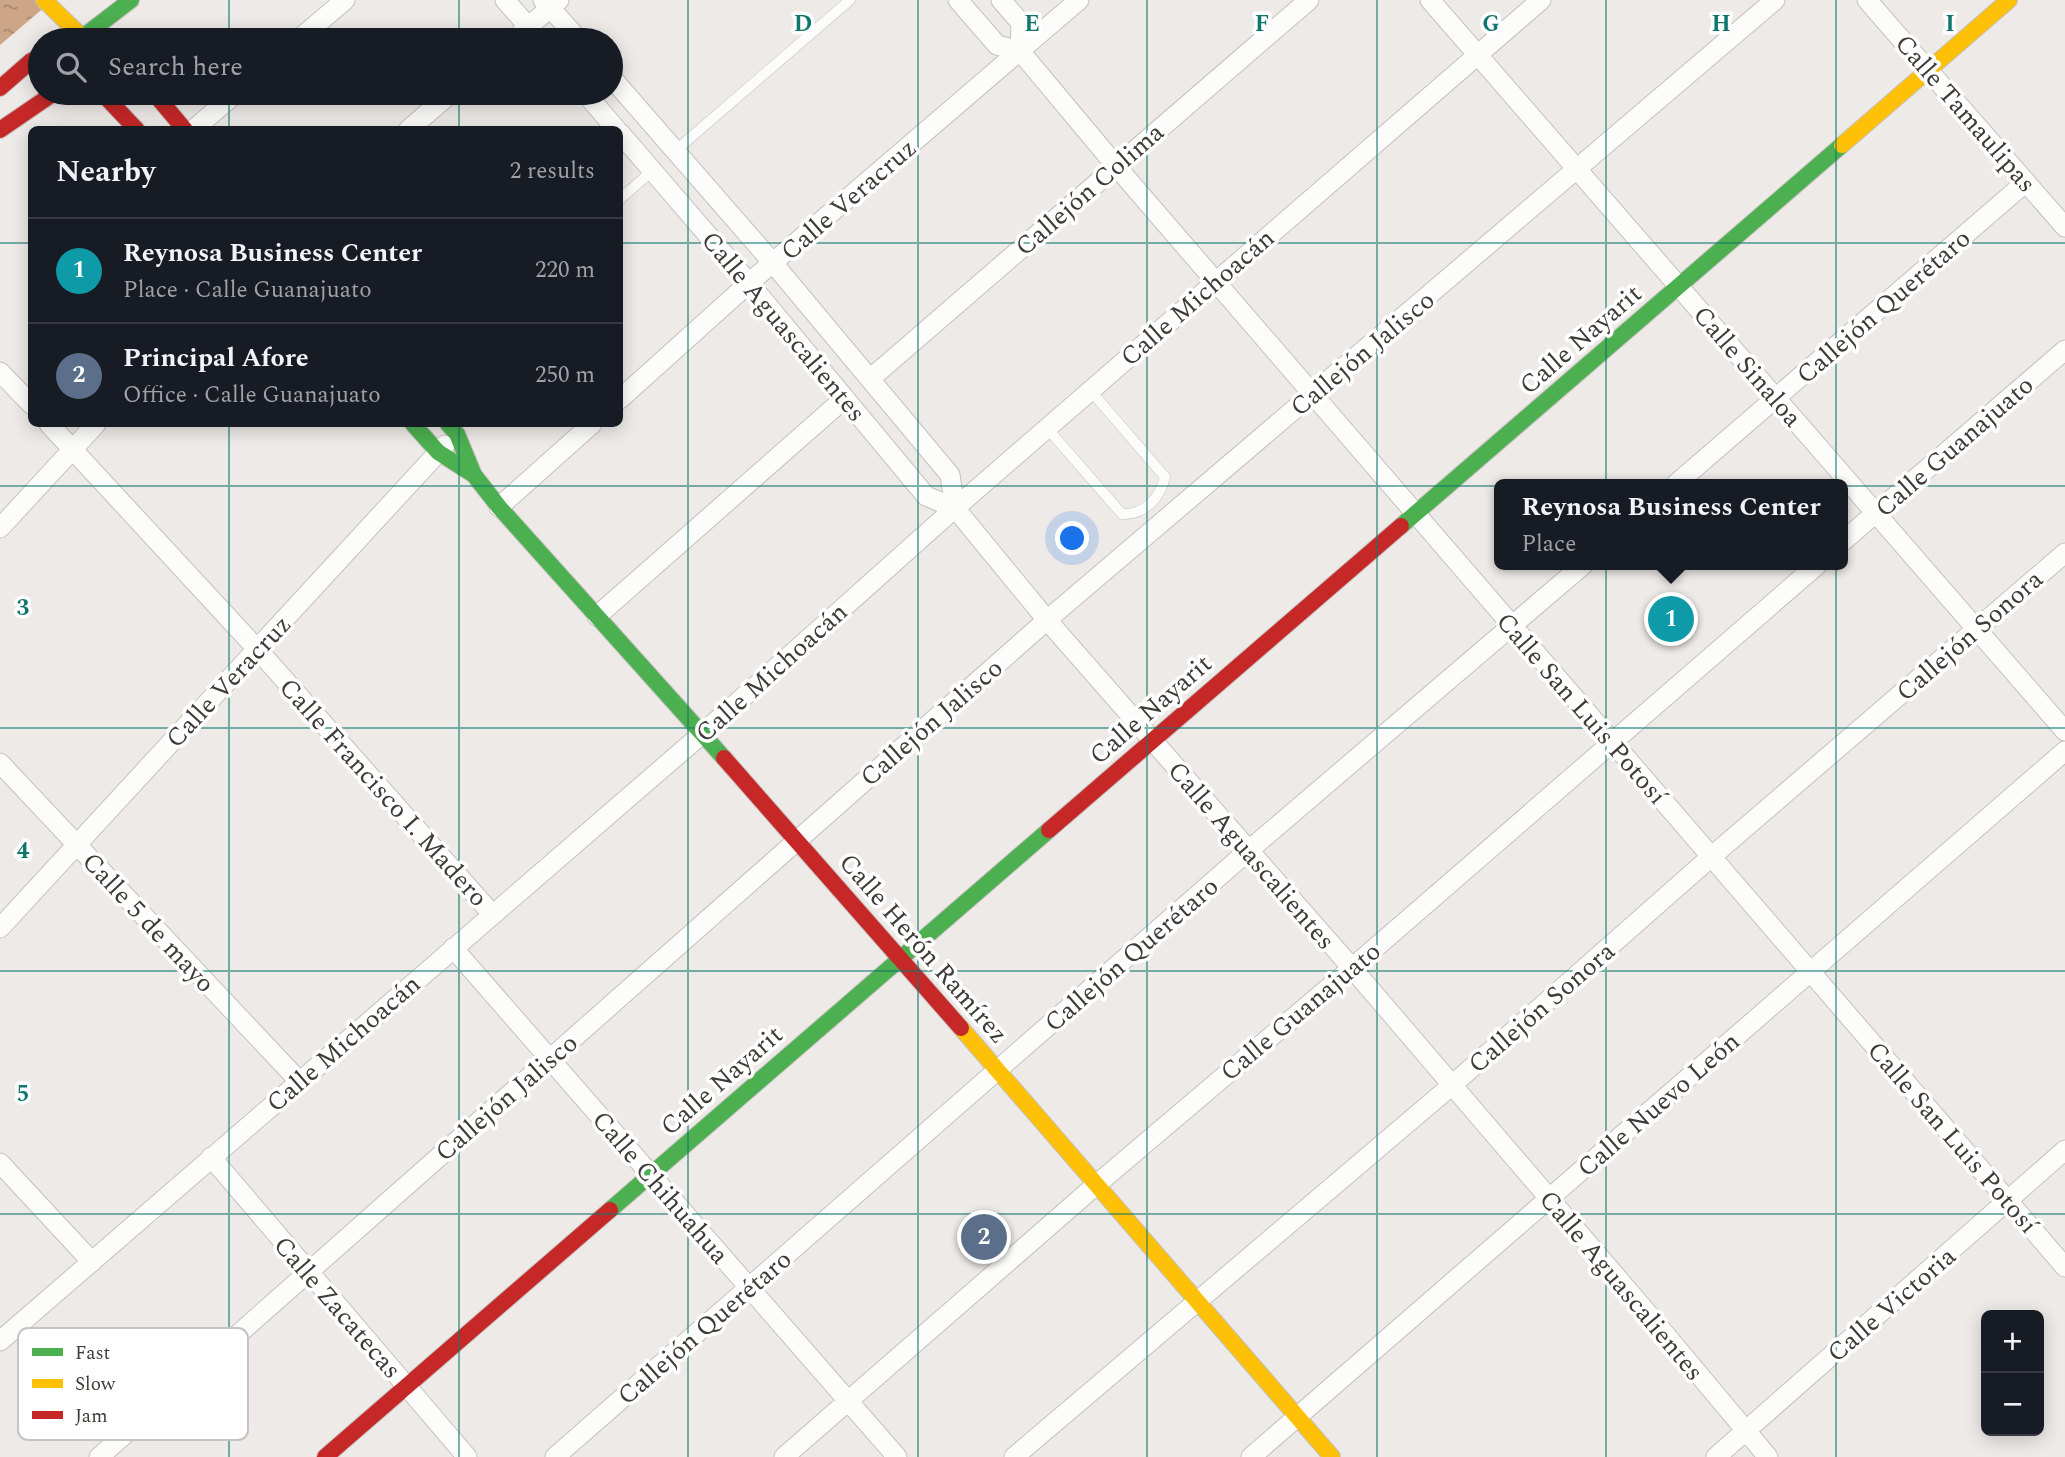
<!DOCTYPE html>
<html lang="en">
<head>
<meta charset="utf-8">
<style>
	:root { --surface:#171b24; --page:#20242c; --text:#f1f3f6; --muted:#9ea1a6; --line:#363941; --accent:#7c7977 }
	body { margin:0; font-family:Spectral,serif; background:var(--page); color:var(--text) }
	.controls { position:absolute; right:21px; bottom:21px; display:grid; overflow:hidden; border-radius:10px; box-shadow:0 4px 18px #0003 }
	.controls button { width:63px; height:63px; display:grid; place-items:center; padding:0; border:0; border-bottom:2px solid var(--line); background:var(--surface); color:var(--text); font:35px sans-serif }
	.you { position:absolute; left:1073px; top:539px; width:24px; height:24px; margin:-18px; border:5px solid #fff; border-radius:50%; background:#1a73e8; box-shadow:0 0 0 10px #1a73e833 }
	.badge { display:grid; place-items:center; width:46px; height:46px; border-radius:50%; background:var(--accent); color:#fff; font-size:23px; font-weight:700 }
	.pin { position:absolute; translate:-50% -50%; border:4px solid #fff; box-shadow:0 2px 7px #0006 }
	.popup { position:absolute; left:1494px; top:479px; width:354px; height:91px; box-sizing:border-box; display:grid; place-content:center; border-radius:10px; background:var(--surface); filter:drop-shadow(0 2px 5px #0005); font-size:23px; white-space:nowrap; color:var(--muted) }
	.popup b { font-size:26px; color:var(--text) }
	.popup::after { content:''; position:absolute; left:50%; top:100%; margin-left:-14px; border:14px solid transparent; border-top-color:var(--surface) }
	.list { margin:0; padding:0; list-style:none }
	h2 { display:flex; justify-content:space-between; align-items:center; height:91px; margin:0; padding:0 28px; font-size:30px }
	h2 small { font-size:23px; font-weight:400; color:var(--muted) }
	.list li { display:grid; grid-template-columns:46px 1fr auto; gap:21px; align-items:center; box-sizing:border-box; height:105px; padding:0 28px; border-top:2px solid var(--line) }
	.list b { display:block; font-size:26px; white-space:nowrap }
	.list p { margin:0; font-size:23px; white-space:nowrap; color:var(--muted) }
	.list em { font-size:23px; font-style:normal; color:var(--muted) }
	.icon { flex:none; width:38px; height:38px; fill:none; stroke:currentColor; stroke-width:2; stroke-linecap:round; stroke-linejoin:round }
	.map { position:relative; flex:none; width:2065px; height:1457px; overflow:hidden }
	.search { position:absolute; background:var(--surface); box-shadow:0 4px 18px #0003; left:28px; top:28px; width:595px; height:77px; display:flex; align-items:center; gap:18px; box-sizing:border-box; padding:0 24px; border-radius:38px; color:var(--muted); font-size:26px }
	.panel { position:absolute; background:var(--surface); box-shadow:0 4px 18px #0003; left:28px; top:126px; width:595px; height:301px; border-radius:10px }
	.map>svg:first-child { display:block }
	.water { fill:url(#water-ripples) }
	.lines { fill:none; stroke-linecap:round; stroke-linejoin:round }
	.lane-casing { stroke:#c4c1bf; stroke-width:11 }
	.street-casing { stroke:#c4c1bf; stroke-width:21 }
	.fast-casing { stroke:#c4c1bf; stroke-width:18 }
	.slow-casing { stroke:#c4c1bf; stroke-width:18 }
	.jam-casing { stroke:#c4c1bf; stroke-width:18 }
	.lane { stroke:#fcfcfb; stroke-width:10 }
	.street { stroke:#fcfcfb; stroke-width:19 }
	.fast { stroke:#4caf50; stroke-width:16 }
	.slow { stroke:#ffc107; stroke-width:16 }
	.jam { stroke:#c62828; stroke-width:16 }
	.grid { fill:none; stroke:#0f766e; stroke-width:2; stroke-opacity:0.55 }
	.labels { text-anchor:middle; stroke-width:7; stroke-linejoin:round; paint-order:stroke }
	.street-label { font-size:26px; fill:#3e3c3a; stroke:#fff }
	.key { fill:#fff; stroke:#c5c4c4; stroke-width:2 }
	.key-label { font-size:19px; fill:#3e3c3a }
	.grid-label { font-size:23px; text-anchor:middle; font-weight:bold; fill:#0f766e; stroke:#fff; stroke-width:7; stroke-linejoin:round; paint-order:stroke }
</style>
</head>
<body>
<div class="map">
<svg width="2065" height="1457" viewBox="0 0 2065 1457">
	<defs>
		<pattern id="water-ripples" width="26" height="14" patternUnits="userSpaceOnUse" patternTransform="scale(1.75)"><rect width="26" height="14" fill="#cca686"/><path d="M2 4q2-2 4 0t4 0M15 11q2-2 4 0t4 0" fill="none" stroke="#a7886f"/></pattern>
	</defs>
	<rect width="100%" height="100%" fill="#eeeae7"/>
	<path class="water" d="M 0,0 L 53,0 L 0,45 Z"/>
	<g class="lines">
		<g class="lane-casing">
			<path id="lane" d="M 675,151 L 850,0
				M 620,199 L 652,171
				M 1047,428 L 1122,514 C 1145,515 1160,498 1165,477 L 1090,390"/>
		</g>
		<g class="street-casing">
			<path id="street" d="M 505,0 L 540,40
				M 543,0 L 579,40
				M 958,0 L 997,45 L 1020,51 L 1116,166 L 2065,1267
				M 1001,0 L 1021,23 L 1020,51
				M 1430,0 L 2065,731
				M 1867,0 L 2065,227
				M 298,40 L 345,0
				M 513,40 L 559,0
				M 611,77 L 773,263 L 950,475 L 955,508
				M 585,93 L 617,130
				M 193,130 L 236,93
				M 408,130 L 451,93
				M 620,133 L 749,283 L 926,496 L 955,508 L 1047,620 L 1352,968 L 1649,1315 L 1768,1457
				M 0,372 L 32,405
				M 870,379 L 1309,0
				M 620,399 L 749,283 L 1079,0
				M 49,424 L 258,650 L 492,914
				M 1676,484 L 2026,182
				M 499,507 L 592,424
				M 0,528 L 96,424
				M 1842,542 L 2065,350
				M 597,616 L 845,398
				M 0,763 L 299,1081
				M 0,928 L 445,445
				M 453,948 L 897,1457
				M 211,1157 L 467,1457
				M 0,1163 L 92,1262
				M 0,1341 L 703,733 L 955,508 L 1541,0
				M 99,1457 L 1047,620 L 1775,0
				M 555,1457 L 1248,851 L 1583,565
				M 784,1457 L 1096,1185 L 1352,968 L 1817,565
				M 1014,1457 L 1451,1086 L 1711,857 L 2065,553
				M 1251,1457 L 2065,751
				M 1716,1457 L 2065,1150"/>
		</g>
		<g class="fast-casing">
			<path id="fast" d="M 79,40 L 131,0
				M 413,424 L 438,452 L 474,475
				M 448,424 L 457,434 L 474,475 L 499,507 L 724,758
				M 1401,526 L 1842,145
				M 610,1210 L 1049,830"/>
		</g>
		<g class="slow-casing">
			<path id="slow" d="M 44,0 L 83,38
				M 1842,145 L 2009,0
				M 961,1028 L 1332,1457"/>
		</g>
		<g class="jam-casing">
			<path id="jam" d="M 0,88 L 31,61 L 40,57
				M 102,93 L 137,130
				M 154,93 L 185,130
				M 0,130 L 54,93
				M 724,758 L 961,1028
				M 1049,830 L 1401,526
				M 325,1457 L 610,1210"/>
		</g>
		<use href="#lane" class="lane"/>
		<use href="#street" class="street"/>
		<use href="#fast" class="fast"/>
		<use href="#slow" class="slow"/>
		<use href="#jam" class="jam"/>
	</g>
	<path class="grid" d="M 229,0 L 229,40M 459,0 L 459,40M 688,0 L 688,1457M 918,0 L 918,1457M 1147,0 L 1147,1457M 1377,0 L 1377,1457M 1606,0 L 1606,1457M 1836,0 L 1836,1457M 229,93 L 229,130M 459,93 L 459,130M 0,243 L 32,243M 620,243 L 2065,243M 229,424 L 229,1457M 459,424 L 459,1457M 0,486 L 2065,486M 0,728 L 2065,728M 0,971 L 2065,971M 0,1214 L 2065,1214"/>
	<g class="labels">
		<g class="street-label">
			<text transform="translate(1966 113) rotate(49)" y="9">Calle Tamaulipas</text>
			<text transform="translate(1089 189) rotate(-41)" y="9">Callejón Colima</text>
			<text transform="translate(848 199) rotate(-41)" y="9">Calle Veracruz</text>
			<text transform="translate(1197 297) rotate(-41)" y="9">Calle Michoacán</text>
			<text transform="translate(1883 306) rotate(-41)" y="9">Callejón Querétaro</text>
			<text transform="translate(784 326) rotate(50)" y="9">Calle Aguascalientes</text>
			<text transform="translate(1580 339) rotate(-41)" y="9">Calle Nayarit</text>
			<text transform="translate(1362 353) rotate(-40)" y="9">Callejón Jalisco</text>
			<text transform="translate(1748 366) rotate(49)" y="9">Calle Sinaloa</text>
			<text transform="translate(1954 446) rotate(-41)" y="9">Calle Guanajuato</text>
			<text transform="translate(1969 635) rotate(-41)" y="9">Callejón Sonora</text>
			<text transform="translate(771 672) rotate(-42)" y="9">Calle Michoacán</text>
			<text transform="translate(228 681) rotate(-47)" y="9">Calle Veracruz</text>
			<text transform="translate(1582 708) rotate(49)" y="9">Calle San Luis Potosí</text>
			<text transform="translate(1150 709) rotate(-41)" y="9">Calle Nayarit</text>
			<text transform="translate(931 722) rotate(-41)" y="9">Callejón Jalisco</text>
			<text transform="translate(384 792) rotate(48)" y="9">Calle Francisco I. Madero</text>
			<text transform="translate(1252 855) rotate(49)" y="9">Calle Aguascalientes</text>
			<text transform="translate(149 922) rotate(47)" y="9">Calle 5 de mayo</text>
			<text transform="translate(924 948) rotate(49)" y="9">Calle Herón Ramírez</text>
			<text transform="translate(1131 954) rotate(-41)" y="9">Callejón Querétaro</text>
			<text transform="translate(1541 1007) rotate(-41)" y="9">Callejón Sonora</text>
			<text transform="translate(1300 1011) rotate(-40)" y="9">Calle Guanajuato</text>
			<text transform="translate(343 1043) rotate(-41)" y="9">Calle Michoacán</text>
			<text transform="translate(721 1080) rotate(-41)" y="9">Calle Nayarit</text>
			<text transform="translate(506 1097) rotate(-41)" y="9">Callejón Jalisco</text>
			<text transform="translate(1658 1104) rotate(-41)" y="9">Calle Nuevo León</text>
			<text transform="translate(1953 1137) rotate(49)" y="9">Calle San Luis Potosí</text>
			<text transform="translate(661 1187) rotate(49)" y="9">Calle Chihuahua</text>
			<text transform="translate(1622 1285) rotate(50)" y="9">Calle Aguascalientes</text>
			<text transform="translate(1891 1304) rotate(-41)" y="9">Calle Victoria</text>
			<text transform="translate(338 1307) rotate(49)" y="9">Calle Zacatecas</text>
			<text transform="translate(704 1327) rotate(-41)" y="9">Callejón Querétaro</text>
		</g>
	</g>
	<rect x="18" y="1328" width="230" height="112" rx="10" class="key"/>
	<rect x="32" y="1348" width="31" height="8" fill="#4caf50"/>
	<rect x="32" y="1379" width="31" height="9" fill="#ffc107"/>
	<rect x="32" y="1411" width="31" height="8" fill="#c62828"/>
	<g class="key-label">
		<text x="75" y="1359">Fast</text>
		<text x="75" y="1390">Slow</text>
		<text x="75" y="1422">Jam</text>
	</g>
	<g class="grid-label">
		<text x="803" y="31">D</text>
		<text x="1032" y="31">E</text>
		<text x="1262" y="31">F</text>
		<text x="1491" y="31">G</text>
		<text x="1721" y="31">H</text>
		<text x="1950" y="31">I</text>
		<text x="23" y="615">3</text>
		<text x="23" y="858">4</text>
		<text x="23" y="1101">5</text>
	</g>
</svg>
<div class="controls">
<button>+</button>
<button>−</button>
</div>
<div class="you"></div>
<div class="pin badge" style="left:1671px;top:619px;background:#0f9aa8">1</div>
<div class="popup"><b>Reynosa Business Center</b>Place</div>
<div class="pin badge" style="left:984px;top:1237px;background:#5c6f8a">2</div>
<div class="search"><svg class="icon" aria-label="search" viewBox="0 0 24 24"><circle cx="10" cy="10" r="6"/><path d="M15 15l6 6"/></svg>Search here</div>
<section class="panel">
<h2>Nearby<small>2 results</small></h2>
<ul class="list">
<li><span class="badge" style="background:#0f9aa8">1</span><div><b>Reynosa Business Center</b><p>Place · Calle Guanajuato</p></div><em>220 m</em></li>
<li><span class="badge" style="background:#5c6f8a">2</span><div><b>Principal Afore</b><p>Office · Calle Guanajuato</p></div><em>250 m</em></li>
</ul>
</section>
</div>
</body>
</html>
